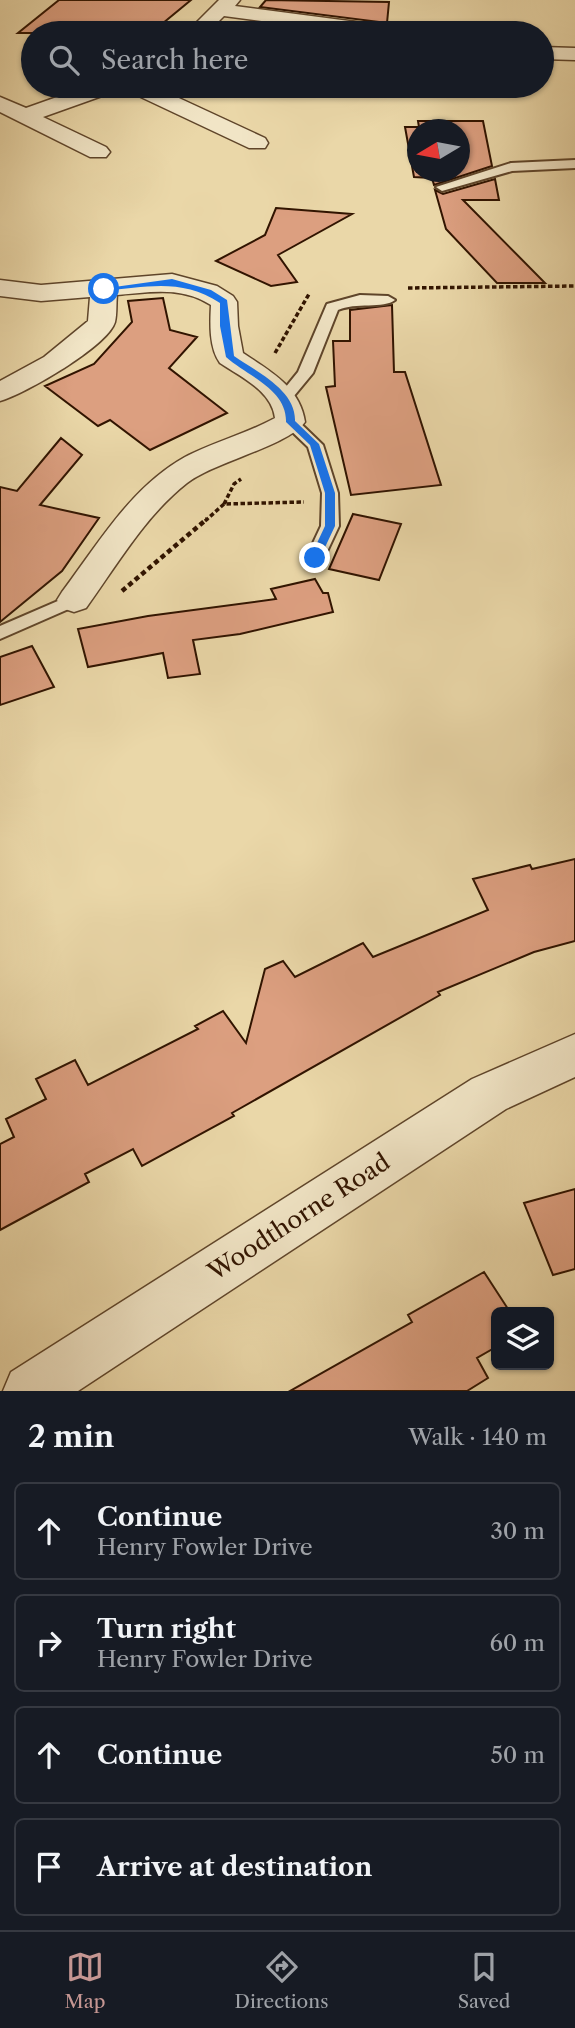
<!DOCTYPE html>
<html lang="en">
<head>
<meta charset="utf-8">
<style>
	:root { --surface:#171b24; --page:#242831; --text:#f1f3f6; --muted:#9ea1a6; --line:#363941; --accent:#c59692 }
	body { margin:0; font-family:"Libre Caslon Text",serif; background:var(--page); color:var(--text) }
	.controls { position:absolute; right:21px; bottom:21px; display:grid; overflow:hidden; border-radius:10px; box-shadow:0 2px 5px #0004 }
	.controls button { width:63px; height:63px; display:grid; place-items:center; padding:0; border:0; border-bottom:2px solid var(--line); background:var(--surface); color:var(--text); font:35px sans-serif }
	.compass { position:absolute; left:407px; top:119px; width:63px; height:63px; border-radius:50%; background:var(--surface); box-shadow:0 2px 5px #0004; rotate:260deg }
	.stop { position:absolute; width:21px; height:21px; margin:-16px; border:5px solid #1a73e8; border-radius:50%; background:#fff }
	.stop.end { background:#1a73e8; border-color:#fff; box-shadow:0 2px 7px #0008 }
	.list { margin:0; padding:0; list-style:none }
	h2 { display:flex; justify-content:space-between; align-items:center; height:91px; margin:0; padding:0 28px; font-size:30px }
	h2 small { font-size:23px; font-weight:400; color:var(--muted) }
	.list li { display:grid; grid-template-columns:46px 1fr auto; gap:21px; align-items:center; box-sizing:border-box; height:98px; margin:0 14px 14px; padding:0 14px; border:2px solid var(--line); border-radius:10px }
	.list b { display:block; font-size:26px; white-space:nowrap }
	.list p { margin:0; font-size:23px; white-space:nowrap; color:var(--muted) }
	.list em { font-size:23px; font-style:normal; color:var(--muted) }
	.icon { flex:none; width:38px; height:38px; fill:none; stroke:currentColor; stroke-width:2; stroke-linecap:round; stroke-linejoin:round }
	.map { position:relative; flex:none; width:575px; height:1391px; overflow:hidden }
	.search { position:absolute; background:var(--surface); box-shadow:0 2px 5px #0004; left:21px; right:21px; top:21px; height:77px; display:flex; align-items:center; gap:18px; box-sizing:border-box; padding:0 24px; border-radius:38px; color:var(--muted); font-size:26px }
	.sheet { height:539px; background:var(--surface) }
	nav { display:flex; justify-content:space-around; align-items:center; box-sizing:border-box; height:98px; border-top:2px solid var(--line); background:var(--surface); font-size:19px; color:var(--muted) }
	nav a { display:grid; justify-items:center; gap:4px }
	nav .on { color:var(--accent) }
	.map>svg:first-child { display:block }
	.building { fill:#dc9f80; stroke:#311400; stroke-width:2; fill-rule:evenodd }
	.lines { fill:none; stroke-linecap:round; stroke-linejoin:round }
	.lane-casing { stroke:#5f452a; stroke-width:4 }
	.street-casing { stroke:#5f452a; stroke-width:3 }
	.path-far1 { stroke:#311400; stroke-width:3.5; stroke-dasharray:4.5 2.5; stroke-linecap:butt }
	.path { stroke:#311400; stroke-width:4.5; stroke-dasharray:5 3.5; stroke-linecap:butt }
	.lane { fill:#f1e5c6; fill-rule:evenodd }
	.street { fill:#f1e5c6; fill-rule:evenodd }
	.route { fill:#1a73e8 }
	.labels { text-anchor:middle; stroke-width:7; stroke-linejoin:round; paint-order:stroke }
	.near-street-label { font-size:24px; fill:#311400; stroke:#f1e5c6 }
</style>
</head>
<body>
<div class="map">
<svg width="575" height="1391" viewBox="0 0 575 1391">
	<rect width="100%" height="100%" fill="#ead7a8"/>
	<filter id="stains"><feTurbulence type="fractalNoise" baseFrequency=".00286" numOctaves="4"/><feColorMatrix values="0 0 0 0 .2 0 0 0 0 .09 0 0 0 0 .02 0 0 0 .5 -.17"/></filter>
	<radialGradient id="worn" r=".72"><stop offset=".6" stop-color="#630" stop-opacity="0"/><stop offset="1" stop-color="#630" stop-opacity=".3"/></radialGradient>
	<path class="building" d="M 59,0 L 191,0 L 151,33 L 18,33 Z
		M 266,0 L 389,2 L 387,23 L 260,7 Z
		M 245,22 L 333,33 L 234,33 Z
		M 418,121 L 483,121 L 492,166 L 434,185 L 432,178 L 414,177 L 405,127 L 419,127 ZM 417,130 L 459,130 L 459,172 L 417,172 Z
		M 495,179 L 499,200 L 463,200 L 545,283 L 497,283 L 446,229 L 435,190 L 443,194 Z
		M 276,208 L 352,214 L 278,255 L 297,282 L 271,286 L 216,261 L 265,235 Z
		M 163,298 L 170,330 L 197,337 L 169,368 L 227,413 L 150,450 L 110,420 L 98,426 L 45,386 L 94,364 L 132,322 L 128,301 Z
		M 392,305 L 394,372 L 405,372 L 441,485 L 351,495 L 326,387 L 335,386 L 333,341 L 350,341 L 350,310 Z
		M 61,438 L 82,455 L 40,505 L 99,518 L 62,571 L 0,622 L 0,487 L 17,491 Z
		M 353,514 L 401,524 L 379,580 L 329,569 Z
		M 315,579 L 323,593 L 328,593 L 333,612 L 240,634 L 193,640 L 200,674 L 168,678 L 163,653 L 88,667 L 78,629 L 148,616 L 276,599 L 271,589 Z
		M 32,646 L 54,687 L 0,705 L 0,657 Z
		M 575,859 L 575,941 L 534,952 L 438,992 L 440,995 L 232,1113 L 234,1116 L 142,1166 L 133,1149 L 85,1174 L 89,1182 L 0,1230 L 0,1144 L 14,1137 L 6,1119 L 46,1099 L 36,1079 L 75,1060 L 88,1085 L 198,1029 L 195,1026 L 223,1011 L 246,1043 L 265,969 L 283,961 L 295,977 L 363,943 L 373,957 L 488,910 L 473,879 L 530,865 L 532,869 Z
		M 575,1189 L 575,1269 L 553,1275 L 524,1203 Z
		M 484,1272 L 510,1312 L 496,1312 L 496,1347 L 477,1358 L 488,1378 L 467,1391 L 290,1391 L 412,1322 L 408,1315 Z"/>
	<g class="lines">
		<g class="lane-casing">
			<path id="lane" d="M 575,160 L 575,168 L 512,171 L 442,191 L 436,187 L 511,163 Z
				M 360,295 L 388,296 L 395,300 C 384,309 355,302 338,310 L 313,373 L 289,402 L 279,402 L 276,399 L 298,372 L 327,304 Z
				M 290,417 L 296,419 L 323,445 L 338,493 L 339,526 L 324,558 L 315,564 L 306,558 L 321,526 L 322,493 L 308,447 L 282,422 Z
				M 74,594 L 80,596 L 83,600 L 80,604 L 0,639 L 0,626 Z"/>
		</g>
		<g class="street-casing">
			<path id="street" d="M 219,0 L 240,0 L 235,6 L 395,27 L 402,29 L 405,33 L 351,33 L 224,16 L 207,33 L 186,33 Z
				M 542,47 L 575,48 L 575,60 L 542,59 Z
				M 88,86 L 119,86 L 116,91 L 43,117 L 106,147 L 110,152 L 106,157 L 90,157 L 0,112 L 0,97 L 26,108 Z
				M 125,86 L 153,86 L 265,138 L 268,143 L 265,148 L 249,148 L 128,91 Z
				M 172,274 L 217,286 L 233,296 L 237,302 L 238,326 L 243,353 C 270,371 300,387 305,422 C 288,446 216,461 187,483 C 145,516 117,565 86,608 L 74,612 L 62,608 L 57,600 L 62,592 C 98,544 131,487 185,457 C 214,442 246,434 275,418 C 272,391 241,377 220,363 C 209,348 210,323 211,305 C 181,286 151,292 117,295 C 116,303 117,314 115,322 C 108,346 25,394 0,401 L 0,381 L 44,357 L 88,321 L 90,297 L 41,301 L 0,296 L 0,280 L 41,285 Z
				M 575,1034 L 575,1077 L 506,1109 L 78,1391 L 3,1391 L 11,1372 L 472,1079 Z"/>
		</g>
		<path class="path-far1" d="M 408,288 L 575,286
			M 275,353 L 309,294
			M 224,504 L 234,484 L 241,479
			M 205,521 L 224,504 L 304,502"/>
		<path class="path" d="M 122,591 L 207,519"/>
		<use href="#lane" class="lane"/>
		<use href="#street" class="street"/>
	</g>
	<path class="route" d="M 172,279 L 211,290 L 227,300 L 234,356 C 257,372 296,390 295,421 L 319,444 L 335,493 L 335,526 L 319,560 L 310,558 L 325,526 L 325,493 L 310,445 L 286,422 C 287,389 247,376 226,357 L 220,326 L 220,303 C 182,278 147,287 104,291 L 100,289 Z"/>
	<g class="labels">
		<g class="near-street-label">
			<text transform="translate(299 1217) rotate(-33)" y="8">Woodthorne Road</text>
		</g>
	</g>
	<rect width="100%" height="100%" filter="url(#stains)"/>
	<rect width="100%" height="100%" fill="url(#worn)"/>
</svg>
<div class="controls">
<button><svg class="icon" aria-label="layers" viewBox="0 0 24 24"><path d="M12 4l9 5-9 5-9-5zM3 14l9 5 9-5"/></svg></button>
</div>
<svg class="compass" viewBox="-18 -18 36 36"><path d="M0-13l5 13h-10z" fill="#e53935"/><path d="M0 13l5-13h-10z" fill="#9ea1a6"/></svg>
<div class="stop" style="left:104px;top:289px"></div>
<div class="stop end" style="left:315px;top:558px"></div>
<div class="search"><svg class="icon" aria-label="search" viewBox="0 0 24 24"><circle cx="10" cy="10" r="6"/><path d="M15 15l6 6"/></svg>Search here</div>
</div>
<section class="sheet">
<h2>2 min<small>Walk · 140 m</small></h2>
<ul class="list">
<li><svg class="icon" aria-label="ahead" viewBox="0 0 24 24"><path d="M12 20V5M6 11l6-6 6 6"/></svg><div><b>Continue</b><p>Henry Fowler Drive</p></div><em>30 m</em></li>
<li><svg class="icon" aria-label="right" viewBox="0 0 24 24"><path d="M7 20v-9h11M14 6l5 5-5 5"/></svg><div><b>Turn right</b><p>Henry Fowler Drive</p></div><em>60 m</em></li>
<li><svg class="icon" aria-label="ahead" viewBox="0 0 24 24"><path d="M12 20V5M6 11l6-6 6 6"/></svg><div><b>Continue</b></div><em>50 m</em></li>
<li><svg class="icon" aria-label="arrive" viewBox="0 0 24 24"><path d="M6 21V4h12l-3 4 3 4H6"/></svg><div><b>Arrive at destination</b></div></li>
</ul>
</section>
<nav>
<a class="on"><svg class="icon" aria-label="map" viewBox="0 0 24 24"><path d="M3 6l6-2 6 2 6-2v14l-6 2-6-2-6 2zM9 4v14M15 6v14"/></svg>Map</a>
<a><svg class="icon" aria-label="directions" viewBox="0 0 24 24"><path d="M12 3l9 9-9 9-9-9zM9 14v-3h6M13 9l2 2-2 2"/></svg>Directions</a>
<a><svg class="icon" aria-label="saved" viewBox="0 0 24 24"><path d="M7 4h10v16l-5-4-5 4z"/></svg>Saved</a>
</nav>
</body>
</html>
